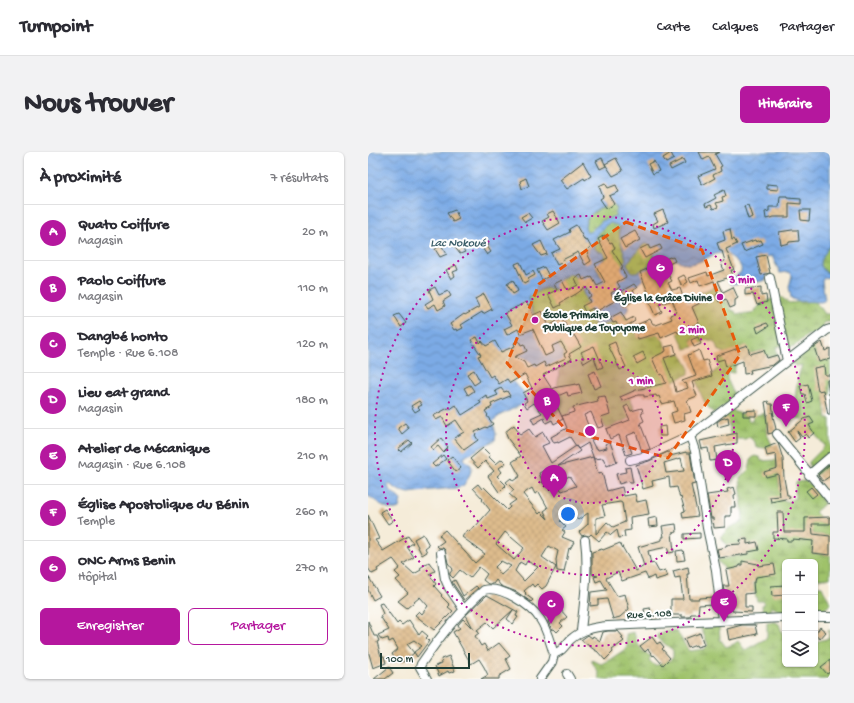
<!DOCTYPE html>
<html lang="fr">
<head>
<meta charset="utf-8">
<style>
	:root { --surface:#fff; --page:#f2f2f3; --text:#2b2b33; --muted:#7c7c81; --line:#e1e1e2; --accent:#b5179e }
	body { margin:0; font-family:"Gochi Hand",sans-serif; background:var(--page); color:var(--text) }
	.controls { position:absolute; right:12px; bottom:12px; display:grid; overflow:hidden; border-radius:6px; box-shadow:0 1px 3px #0004 }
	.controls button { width:36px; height:36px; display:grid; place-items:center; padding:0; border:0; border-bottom:1px solid var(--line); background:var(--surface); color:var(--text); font:20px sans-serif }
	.scale { position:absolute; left:12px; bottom:10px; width:90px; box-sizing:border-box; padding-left:4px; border:2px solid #1f3d34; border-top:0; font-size:11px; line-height:14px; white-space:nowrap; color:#1f3d34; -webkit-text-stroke:3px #fff; paint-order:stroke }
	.you { position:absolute; left:200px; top:362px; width:14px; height:14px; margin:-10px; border:3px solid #fff; border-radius:50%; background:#1a73e8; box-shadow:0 0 0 6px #1a73e833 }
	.badge { display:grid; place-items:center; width:26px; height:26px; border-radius:50%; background:var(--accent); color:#fff; font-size:13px; font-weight:700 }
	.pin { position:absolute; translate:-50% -33px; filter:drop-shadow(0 1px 2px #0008) }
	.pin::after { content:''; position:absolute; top:21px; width:14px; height:12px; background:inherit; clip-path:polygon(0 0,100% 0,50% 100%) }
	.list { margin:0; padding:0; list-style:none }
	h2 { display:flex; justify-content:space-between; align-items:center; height:52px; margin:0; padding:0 16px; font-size:17px }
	h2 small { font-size:13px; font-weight:400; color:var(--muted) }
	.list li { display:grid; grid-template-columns:26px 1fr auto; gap:12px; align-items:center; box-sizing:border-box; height:56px; padding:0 16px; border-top:1px solid var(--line) }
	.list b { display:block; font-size:15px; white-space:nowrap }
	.list p { margin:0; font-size:13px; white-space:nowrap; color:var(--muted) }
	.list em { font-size:13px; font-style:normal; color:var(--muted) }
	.actions { display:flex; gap:8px; padding:12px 16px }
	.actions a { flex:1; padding:9px 0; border:1px solid var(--accent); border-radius:6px; text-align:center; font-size:14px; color:var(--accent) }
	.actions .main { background:var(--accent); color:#fff }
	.icon { flex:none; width:22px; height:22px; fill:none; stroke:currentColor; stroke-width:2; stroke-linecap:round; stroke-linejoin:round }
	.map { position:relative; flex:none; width:462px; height:527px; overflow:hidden; border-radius:6px }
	header { display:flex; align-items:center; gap:24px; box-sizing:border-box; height:56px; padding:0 20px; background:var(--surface); border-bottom:1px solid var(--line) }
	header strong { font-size:19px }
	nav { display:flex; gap:22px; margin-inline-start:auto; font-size:14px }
	.intro { display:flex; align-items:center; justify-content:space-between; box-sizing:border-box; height:96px; padding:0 24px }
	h1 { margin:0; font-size:28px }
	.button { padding:10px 18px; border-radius:6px; background:var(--accent); color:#fff; font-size:14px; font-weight:700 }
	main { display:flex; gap:24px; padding:0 24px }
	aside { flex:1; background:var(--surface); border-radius:6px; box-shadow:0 1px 3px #0004 }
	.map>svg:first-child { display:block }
	.built { fill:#eed7bb }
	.wetland { fill:url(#wetland-marsh); stroke:#5f8050 }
	.water { fill:url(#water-waves); stroke:#4e748c; fill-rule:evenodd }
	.building { fill:url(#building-cross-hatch); fill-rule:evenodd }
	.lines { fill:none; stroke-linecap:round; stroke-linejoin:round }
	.minor-casing { stroke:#3f574d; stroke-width:10 }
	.minor { stroke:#fff; stroke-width:8 }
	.marked { fill:#e8590c; fill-opacity:0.2; stroke:#e8590c; stroke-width:3; stroke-dasharray:8 5; stroke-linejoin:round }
	.ring { fill:none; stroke:#b5179e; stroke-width:2; stroke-dasharray:2 4 }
	.poi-dot { fill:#b5179e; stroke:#fff; stroke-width:1.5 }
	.labels { text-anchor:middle; stroke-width:4; stroke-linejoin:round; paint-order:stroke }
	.poi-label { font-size:11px; font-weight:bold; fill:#1f3d34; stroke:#fff; text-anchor:end }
	.street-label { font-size:11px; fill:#1f3d34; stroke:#fff }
	.water-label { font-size:12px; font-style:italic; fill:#3b5e69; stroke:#fff }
	.centre { fill:#b5179e; stroke:#fff; stroke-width:2 }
	.ring-label { font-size:12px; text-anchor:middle; font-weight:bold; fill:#b5179e; stroke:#fff; stroke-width:4; stroke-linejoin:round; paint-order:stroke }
</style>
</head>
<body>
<header>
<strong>Turnpoint</strong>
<nav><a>Carte</a><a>Calques</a><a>Partager</a></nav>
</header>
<div class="intro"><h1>Nous trouver</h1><a class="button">Itinéraire</a></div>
<main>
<aside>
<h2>À proximité<small>7 résultats</small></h2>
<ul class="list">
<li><span class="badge">A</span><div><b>Quato Coiffure</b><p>Magasin</p></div><em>20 m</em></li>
<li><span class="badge">B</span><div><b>Paolo Coiffure</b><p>Magasin</p></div><em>110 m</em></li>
<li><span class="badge">C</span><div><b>Dangbé honto</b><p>Temple · Rue 6.108</p></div><em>120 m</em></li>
<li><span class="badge">D</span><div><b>Lieu eat grand</b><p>Magasin</p></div><em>180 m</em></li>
<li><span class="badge">E</span><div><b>Atelier de Mécanique</b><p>Magasin · Rue 6.108</p></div><em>210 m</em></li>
<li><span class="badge">F</span><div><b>Église Apostolique du Bénin</b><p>Temple</p></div><em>260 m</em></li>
<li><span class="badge">G</span><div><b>ONC Arms Benin</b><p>Hôpital</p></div><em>270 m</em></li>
</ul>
<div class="actions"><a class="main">Enregistrer</a><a>Partager</a></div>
</aside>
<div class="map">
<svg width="462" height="527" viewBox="0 0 462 527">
	<defs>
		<pattern id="wetland-marsh" width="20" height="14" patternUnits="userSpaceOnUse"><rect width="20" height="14" fill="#9fc26b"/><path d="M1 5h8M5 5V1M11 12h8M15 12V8" fill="none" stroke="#819f59"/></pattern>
		<pattern id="water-waves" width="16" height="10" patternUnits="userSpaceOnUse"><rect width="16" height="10" fill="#7caae5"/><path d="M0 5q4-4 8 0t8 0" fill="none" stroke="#658cba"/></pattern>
		<pattern id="building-cross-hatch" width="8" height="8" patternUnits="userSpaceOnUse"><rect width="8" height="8" fill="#debc8d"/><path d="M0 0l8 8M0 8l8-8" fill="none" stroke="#bea27a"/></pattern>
	</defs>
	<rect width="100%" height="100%" fill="#fff"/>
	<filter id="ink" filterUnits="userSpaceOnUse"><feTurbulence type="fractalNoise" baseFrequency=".025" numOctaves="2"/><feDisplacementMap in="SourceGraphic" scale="8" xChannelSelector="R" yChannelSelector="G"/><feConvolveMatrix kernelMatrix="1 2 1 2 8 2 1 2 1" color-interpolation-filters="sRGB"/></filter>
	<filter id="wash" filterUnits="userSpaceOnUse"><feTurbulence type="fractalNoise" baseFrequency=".012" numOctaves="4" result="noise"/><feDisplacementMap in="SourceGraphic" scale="16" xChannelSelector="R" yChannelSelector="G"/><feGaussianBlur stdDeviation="0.9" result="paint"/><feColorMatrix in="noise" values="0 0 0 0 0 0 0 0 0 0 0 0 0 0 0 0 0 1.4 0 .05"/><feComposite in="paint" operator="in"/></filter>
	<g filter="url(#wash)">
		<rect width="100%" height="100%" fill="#f5ecd9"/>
		<path class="built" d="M 462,310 L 462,343 L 446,324 Z"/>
		<path class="wetland" d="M 246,52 L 249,57 L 247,64 L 234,69 L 222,80 L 219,80 C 211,65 234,54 246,52 Z
			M 242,71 L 249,73 L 251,75 L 253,91 L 258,107 L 256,112 L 252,117 L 236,125 L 233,125 L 228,116 L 233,100 L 227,97 C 225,87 233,74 242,71 Z
			M 277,92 L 281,92 C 296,104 276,122 264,120 L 260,115 L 259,111 L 273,95 Z
			M 462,92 L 462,121 C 446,116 455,101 462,92 Z
			M 201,122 L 206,123 L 215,140 L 225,169 L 229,175 L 256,163 L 266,174 L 270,187 L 289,182 L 295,187 L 300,204 L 313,201 L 321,215 L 321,222 L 287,237 L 285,233 C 272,236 264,240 252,245 L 254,249 L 262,246 L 269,263 L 238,277 L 234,268 L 219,252 L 205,255 L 202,261 L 194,264 L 185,246 L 194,242 L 189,234 L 195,202 L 185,184 L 172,179 L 161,149 L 161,145 L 178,136 L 188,138 L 192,128 Z
			M 348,134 L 350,140 L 348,143 L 351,149 L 358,148 C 361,153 362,158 368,160 L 370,163 C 374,161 378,163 383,162 C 387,160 389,156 392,153 C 395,149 408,146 413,145 L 421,151 L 447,149 L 456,162 L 462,162 L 462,170 L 456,170 L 453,179 L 438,184 L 426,194 L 415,198 L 414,193 L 408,195 L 409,203 L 401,205 L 398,203 L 396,198 L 366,205 L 368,211 L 366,221 L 359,220 L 359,227 L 368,246 L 346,261 C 337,254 331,240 329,228 L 344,224 L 348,218 L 352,216 L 349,209 L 358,206 L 357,201 L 350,198 L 347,190 L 338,187 L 333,192 L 330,185 L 323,188 L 326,195 L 317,197 L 310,181 L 330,171 L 324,155 L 332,151 L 329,147 L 332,141 Z
			M 446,193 L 451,210 L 462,206 L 462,243 L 456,244 L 459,267 L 462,267 L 462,312 L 448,323 L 442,320 L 441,310 L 457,294 L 443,277 L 441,273 L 446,271 L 442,265 L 437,268 L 429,266 L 426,263 C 428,257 427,254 427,248 C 428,236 430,224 434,213 L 427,214 L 423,207 Z
			M 363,255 L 367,260 L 375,262 L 376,264 L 380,264 L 380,269 L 384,269 L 385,264 L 396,261 L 399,271 L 398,280 L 404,293 L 397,296 L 388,295 L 387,290 L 381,285 L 377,287 L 366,287 L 362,282 L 360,266 L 354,266 L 353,264 Z
			M 387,304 L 392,305 L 393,309 L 408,308 L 413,348 L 419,350 L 427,346 L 428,330 L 438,329 L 451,340 L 456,352 L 447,360 L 452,365 L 452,372 L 462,372 L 462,384 L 445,382 L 444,401 L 462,403 L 462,426 L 447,427 L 447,410 L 417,410 L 417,462 L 411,458 L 403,455 L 401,461 L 395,462 L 394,453 L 396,453 L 396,449 L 389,449 L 386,436 L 390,412 L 374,410 L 374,413 L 358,418 L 349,408 L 380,402 L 379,387 L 372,388 L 372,392 L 358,393 L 353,384 L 361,376 L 375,369 L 372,326 L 381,317 L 383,307 Z
			M 447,434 L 454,434 C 455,441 462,446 462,453 L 452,460 L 447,461 Z
			M 399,470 L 407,470 L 411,472 L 417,489 L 417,512 L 447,512 L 447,490 L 461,486 L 460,478 L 462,478 L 462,527 L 232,527 L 230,520 L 223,508 L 233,512 L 241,508 L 259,496 L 258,482 L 266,480 C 268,490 272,500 283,504 L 281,508 L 286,513 L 290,513 L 298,508 L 301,509 L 305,505 L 305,498 L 289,486 L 290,482 L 306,478 C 313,483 316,493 321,499 L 336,497 L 340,493 L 333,476 L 351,474 L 352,487 L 358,495 L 366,492 L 370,489 L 377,498 L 399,486 Z"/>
		<path class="water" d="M 0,0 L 462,0 L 462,92 L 453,109 L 453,114 L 457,120 L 462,121 L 462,125 L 456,126 L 454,129 L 457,147 L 456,149 L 453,150 L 428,149 L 423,146 L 421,135 L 424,123 L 421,120 L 412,121 L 404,104 L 398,105 L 397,107 L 399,123 L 398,128 L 390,130 L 363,132 L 361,130 L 362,128 L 373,120 C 374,115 372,113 368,109 C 349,90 341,111 321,112 C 316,113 312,108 306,108 C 294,114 274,126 266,136 C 261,143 261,150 260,157 C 258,165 236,173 229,175 L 225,169 L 215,140 L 206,123 L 201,122 L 192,128 L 191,137 C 186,138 184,136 180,136 C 174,135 166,142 161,145 L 161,149 L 172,179 L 185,184 L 195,202 L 195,208 L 189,214 L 167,217 C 166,209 155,204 147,202 L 139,220 C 141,223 143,228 146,231 C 149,235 155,237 157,243 C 161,253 147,255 141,259 C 135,261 129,265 125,270 L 128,282 L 127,288 L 98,304 L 96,307 L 103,313 L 104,316 L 101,325 L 95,334 L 87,336 L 65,338 L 41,341 L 32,339 L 21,332 L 20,333 L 21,337 L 33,348 L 31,356 C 21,361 9,349 0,344 ZM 243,52 L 247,53 L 249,57 L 247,64 L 234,69 L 222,80 L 219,80 C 211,66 231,55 243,52 ZM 242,71 L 249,73 L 251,75 L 252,87 L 258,107 L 256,112 L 252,117 L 236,125 L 233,125 L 228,116 L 229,113 L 236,107 L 236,101 C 234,100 229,100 227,97 C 222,90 235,73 242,71 ZM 276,92 L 281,92 C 296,104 276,122 264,120 L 260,115 L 259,111 L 273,95 Z"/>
		<g id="blocks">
			<path class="building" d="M 331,0 L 352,0 L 347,2 L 354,14 L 352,15 L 353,19 L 345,23 L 347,26 L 334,33 L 330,24 L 347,17 L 341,5 L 335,8 Z
				M 303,1 L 306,7 L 298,11 L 295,6 Z
				M 234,6 L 238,14 L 232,17 L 228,9 Z
				M 248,6 L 255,19 L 245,24 L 237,12 Z
				M 315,7 L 317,11 L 303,18 L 301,14 Z
				M 286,9 L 291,19 L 285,22 L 280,12 Z
				M 215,10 L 223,24 L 217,28 L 216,26 L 199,37 L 192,28 Z
				M 158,26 L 161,34 L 154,37 L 152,29 Z
				M 237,31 L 240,36 L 248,33 L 251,40 L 241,44 L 246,52 L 239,57 L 232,47 L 235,45 L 231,34 Z
				M 399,32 L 410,33 L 410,38 L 399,37 Z
				M 356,38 L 358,44 L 354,45 L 355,49 L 348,51 L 350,55 L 345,57 L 343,53 L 338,55 L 337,52 L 348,46 L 346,43 Z
				M 412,44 L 419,44 L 419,46 L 433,47 L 433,52 L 421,51 L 421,65 L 406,65 L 398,67 L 397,60 L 401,59 L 401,55 L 411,55 Z
				M 380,53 L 384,65 L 380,67 L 376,54 Z
				M 87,58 L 91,67 L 85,70 L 79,61 Z
				M 295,58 L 300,70 L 286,76 L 285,72 L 290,69 L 286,62 Z
				M 432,58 L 442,58 L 441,69 L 433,68 Z
				M 185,59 L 192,71 L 180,78 L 174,69 L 181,65 L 179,62 Z
				M 160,61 L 164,66 L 157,70 L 153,65 Z
				M 208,73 L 217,89 L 219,88 L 223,95 L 220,97 L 221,100 L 219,101 L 223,109 L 217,113 L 210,100 L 194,108 L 195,110 L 189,113 L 183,101 L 192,97 L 186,88 L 202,80 L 201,77 Z
				M 362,77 L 364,88 L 366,87 L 369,92 L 358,97 L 366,118 L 363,118 L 365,124 L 350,129 L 355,140 L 365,135 L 370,146 L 367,148 L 367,154 L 362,156 L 358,147 L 351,150 L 348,143 L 350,142 L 346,129 L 332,134 L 330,128 L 323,131 L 321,126 L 339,120 L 340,124 L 356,118 L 353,111 L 357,109 L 354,99 L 352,99 L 349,91 L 357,88 L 355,79 Z
				M 424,78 L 430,78 L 431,89 L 421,90 L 421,91 L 413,93 L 411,80 Z
				M 267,79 L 272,88 L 257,96 L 252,87 Z
				M 237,83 L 242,91 L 244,90 L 247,96 L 244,98 L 255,115 L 253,116 L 258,125 L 249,130 L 252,135 L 243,141 L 247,149 L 227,160 L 225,156 L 217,160 L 214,154 L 222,150 L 220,146 L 223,144 L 218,135 L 208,142 L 192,151 L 193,153 L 187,156 L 180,142 L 189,138 L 186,132 L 194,128 L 198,136 L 199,136 L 200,138 L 210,133 L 207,126 L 213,123 L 215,128 L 222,125 L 222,126 L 224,125 L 229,134 L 237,130 L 227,112 L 240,106 L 230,87 Z
				M 387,88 L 388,90 L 393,88 L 395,92 L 376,100 L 373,93 Z
				M 118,89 L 121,93 L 119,94 L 123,100 L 119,103 L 112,93 Z
				M 173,89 L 179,102 L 173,104 L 165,93 Z
				M 91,91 L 97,100 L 92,102 L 86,94 Z
				M 73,93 L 79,102 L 72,105 L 67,97 Z
				M 280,93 L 282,97 L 292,93 L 294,97 L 277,106 L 272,97 Z
				M 398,103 L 402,121 L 393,123 L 388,105 Z
				M 302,105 L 303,106 L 305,105 L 307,109 L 295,115 L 304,129 L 300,131 L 304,138 L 312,136 L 316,148 L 318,147 L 320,151 L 329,147 L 332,151 L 324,155 L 331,171 L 310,181 L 309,179 L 293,186 L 291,181 L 270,187 L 269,183 L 270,182 L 266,174 L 282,167 L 285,172 L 287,172 L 288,173 L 304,167 L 302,163 L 309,160 L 304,148 L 291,152 L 294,160 L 287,163 L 278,143 L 278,141 L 280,140 L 272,120 L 296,110 L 295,108 Z
				M 152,110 L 158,123 L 165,119 L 167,123 L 160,127 L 161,129 L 156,132 L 147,112 Z
				M 88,113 L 90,118 L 85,120 L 87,124 L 83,127 L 78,118 Z
				M 176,115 L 181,124 L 174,128 L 169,118 Z
				M 316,123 L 320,130 L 314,134 L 310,126 Z
				M 145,128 L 150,139 L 145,142 L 139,132 Z
				M 266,132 L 269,136 L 265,138 L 267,142 L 261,146 L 264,150 L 256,154 L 252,148 L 257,145 L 254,139 Z
				M 67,135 L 71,143 L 80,139 L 83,144 L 75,149 L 77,154 L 70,158 L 67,152 L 60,156 L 57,152 L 65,147 L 61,138 Z
				M 393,135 L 393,144 L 398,143 L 399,150 L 389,153 L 385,142 L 377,143 L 377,137 Z
				M 116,142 L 124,157 L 115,162 L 114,160 L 93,173 L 95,176 L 89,179 L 88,177 L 86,178 L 82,172 L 96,162 L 97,163 L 111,155 L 107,147 Z
				M 158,150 L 160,153 L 161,153 L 165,163 L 174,159 L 181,174 L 194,166 L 204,185 L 206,183 L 213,195 L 201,202 L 204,207 L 175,223 L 184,237 L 190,235 L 208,232 L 208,233 L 211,232 L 214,241 L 200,244 L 199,240 L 185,246 L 195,267 L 186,272 L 184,268 L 178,271 L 176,266 L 166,272 L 163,266 L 174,261 L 166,251 L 159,256 L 156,251 L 159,249 L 155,241 L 164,236 L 157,222 L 142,231 L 139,227 L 131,232 L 125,223 L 122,225 L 110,204 L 113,203 L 103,188 L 109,185 L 112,191 L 114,189 L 118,194 L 127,189 L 133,200 L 147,194 L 146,191 L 151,189 L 153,193 L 156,192 L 159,199 L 146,205 L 156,210 L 159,216 L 166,213 L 167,215 L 176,210 L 178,215 L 198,206 L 196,202 L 199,200 L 193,190 L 184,194 L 186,200 L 177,204 L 165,177 L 152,182 L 150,177 L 139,183 L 136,177 L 144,173 L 137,161 Z
				M 253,160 L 258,169 L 266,165 L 267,169 L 252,178 L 248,170 L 245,171 L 242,166 Z
				M 31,162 L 38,171 L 33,175 L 26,164 Z
				M 399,171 L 401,174 L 390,181 L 388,175 Z
				M 330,185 L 333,192 L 326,195 L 323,188 Z
				M 247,190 L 252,204 L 253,204 L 258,215 L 252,218 L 240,193 Z
				M 454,190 L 457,199 L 462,196 L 462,207 L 451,210 L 446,195 Z
				M 306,193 L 308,202 L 296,206 L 306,231 L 308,240 L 320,236 L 318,231 L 316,232 L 314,229 L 328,224 L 320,203 L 331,198 L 335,209 L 339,208 L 344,224 L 324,230 L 329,244 L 319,248 L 323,260 L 316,262 L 317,268 L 306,271 L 303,261 L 309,259 L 306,249 L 294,252 L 291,244 L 289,245 L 288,243 L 276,245 L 276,243 L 270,243 L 254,249 L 252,245 L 268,238 L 298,231 L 294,222 L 292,223 L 290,217 L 289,217 L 284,206 L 298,199 L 297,195 Z
				M 379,193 L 382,202 L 396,198 L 399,206 L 409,203 L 411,208 L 405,213 L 382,218 L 383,221 L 376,222 L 375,209 L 358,215 L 356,207 L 349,209 L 348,204 Z
				M 226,194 L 235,215 L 230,217 L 226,205 L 216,211 L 214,207 L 216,206 L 213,200 Z
				M 275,200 L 278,207 L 269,212 L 265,205 Z
				M 456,214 L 457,223 L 462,223 L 462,228 L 459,228 L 461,243 L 462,243 L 462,263 L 460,263 L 455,238 L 450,239 L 446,216 Z
				M 106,218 L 112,229 L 106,233 L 99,222 Z
				M 227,219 L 233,234 L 226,237 L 220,222 Z
				M 440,232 L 444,249 L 439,251 L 437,242 L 434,242 L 432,234 Z
				M 102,233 L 106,239 L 100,243 L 96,236 Z
				M 133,236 L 136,240 L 139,239 L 142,244 L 123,252 L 124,255 L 117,259 L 120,263 L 119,264 L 125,272 L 119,276 L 118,275 L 107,280 L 108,282 L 107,283 L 110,288 L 96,298 L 86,286 L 96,280 L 88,268 L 79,274 L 74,265 L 68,268 L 65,264 L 80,256 L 81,258 L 88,253 L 94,263 L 113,251 L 111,248 L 118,243 L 120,247 L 130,243 L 127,239 Z
				M 237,244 L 242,262 L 233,265 L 236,274 L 230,276 L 223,260 L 216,263 L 222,278 L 220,279 L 226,287 L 223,288 L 227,296 L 229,296 L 230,298 L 239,296 L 237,292 L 242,290 L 249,310 L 239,314 L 235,306 L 226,307 L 220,291 L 210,297 L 202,285 L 190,291 L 190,290 L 186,291 L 183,285 L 199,276 L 194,264 L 206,260 L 205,255 L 230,249 L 229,245 Z
				M 427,248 L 429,252 L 420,255 L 423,267 L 418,268 L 414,252 Z
				M 51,249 L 54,253 L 50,255 L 52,257 L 47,260 L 43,254 Z
				M 400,249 L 401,252 L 404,252 L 406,264 L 404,260 L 408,277 L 404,281 L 400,282 L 398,263 L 399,263 L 397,250 Z
				M 260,253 L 263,259 L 274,256 L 275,261 L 273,262 L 276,269 L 272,271 L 282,297 L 274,300 L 268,280 L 258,284 L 264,301 L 258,303 L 251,283 L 242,287 L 238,277 L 262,268 L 256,255 Z
				M 388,258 L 388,264 L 375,264 L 375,259 Z
				M 360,265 L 361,272 L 350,275 L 349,270 L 353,267 Z
				M 442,265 L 446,271 L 441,273 L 446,281 L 440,286 L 438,282 L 434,285 L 429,279 L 432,286 L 427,290 L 420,280 L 436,267 Z
				M 37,271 L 41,276 L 34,282 L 30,276 Z
				M 146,273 L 152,283 L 161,277 L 167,285 L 175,280 L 181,291 L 174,294 L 183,311 L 208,294 L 212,299 L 190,314 L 225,305 L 230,322 L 234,321 L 239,339 L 254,335 L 256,344 L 267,342 L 269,350 L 278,348 L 281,362 L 262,365 L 263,378 L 256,379 L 257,385 L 251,386 L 249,378 L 243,383 L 239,380 L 231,389 L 223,382 L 221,384 L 217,383 L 214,384 L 211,380 L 220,372 L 220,361 L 210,368 L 208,366 L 204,369 L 201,363 L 192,369 L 198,375 L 194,378 L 197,380 L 194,385 L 206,390 L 202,397 L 201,396 L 196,420 L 189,419 L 188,408 L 190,399 L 181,394 L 174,405 L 188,415 L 178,434 L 174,437 L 169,432 L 166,435 L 164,432 L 156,439 L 158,441 L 157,442 L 165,448 L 163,450 L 149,440 L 133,434 L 128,428 L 125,432 L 120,432 L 115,428 L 119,422 L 111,415 L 102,426 L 92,418 L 85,426 L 82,423 L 82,421 L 85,417 L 80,411 L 77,398 L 75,396 L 71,396 L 69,394 L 76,389 L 71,383 L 77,378 L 107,411 L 117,402 L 94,385 L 99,378 L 101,380 L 106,374 L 107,375 L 122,358 L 114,348 L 115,347 L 105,336 L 110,332 L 114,337 L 116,335 L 139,358 L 142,355 L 141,353 L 148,348 L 141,342 L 146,338 L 138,330 L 143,326 L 145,329 L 152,324 L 144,310 L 153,304 L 140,287 L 137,280 ZM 181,316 L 186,326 L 175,331 L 171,321 ZM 201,324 L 208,334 L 194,339 L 189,332 ZM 164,336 L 167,342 L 171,340 L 180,356 L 176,359 L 180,367 L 173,360 L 171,362 L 155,342 ZM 252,350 L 254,351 L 257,370 L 245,375 L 239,370 L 228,382 L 228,366 L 237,364 L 234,353 ZM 137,380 L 156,396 L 146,408 L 128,392 ZM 133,409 L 143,414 L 133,423 L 127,415 ZM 159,409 L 170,415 L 156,429 L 147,419 L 152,410 L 157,413 Z
				M 297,274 L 298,284 L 292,284 L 291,275 Z
				M 369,281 L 369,291 L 347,295 L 349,308 L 342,309 L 340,296 L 334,297 L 332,289 Z
				M 73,286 L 80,295 L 75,300 L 70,294 L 65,298 L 63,295 Z
				M 41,288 L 44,291 L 33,300 L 30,297 Z
				M 410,291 L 415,307 L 416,326 L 419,343 L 421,343 L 422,346 L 403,350 L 402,345 L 412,344 L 411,336 L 412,336 L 410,322 L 398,325 L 396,320 L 409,316 L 408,302 L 399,304 L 397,296 Z
				M 115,296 L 122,303 L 121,305 L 128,312 L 134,307 L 138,311 L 131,316 L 134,320 L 129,324 L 138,333 L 131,340 L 120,324 L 126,319 L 117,309 L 110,316 L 102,307 Z
				M 300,300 L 302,304 L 318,300 L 318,301 L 322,301 L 327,332 L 323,333 L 330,364 L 315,366 L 314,360 L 317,359 L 313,345 L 312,346 L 309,335 L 302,336 L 301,325 L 284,329 L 285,334 L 275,337 L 268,313 L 281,309 ZM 313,306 L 316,319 L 298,321 L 296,311 Z
				M 75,303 L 78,307 L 67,315 L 64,312 Z
				M 84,304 L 93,316 L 88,320 L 79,308 Z
				M 462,312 L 462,324 L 455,329 L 450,323 Z
				M 262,315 L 265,331 L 262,331 L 261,329 L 251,332 L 248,322 L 258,320 L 257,316 Z
				M 366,335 L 368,342 L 366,343 L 367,355 L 363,355 L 363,364 L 357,364 L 357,375 L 346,376 L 345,366 L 343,366 L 339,343 L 360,340 L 359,337 Z
				M 443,335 L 449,342 L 444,346 L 438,339 Z
				M 17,357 L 25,369 L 20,372 L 12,360 Z
				M 409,360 L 415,360 L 416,380 L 437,380 L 437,366 L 462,365 L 462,372 L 444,372 L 445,382 L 462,384 L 462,403 L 444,401 L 445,389 L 425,387 L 424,389 L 419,389 L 419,387 L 405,386 L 405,380 L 410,380 Z
				M 0,363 L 11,387 L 7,388 L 15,399 L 40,384 L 45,391 L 39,395 L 46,405 L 35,412 L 46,422 L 53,418 L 52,416 L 61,410 L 67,419 L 61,422 L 68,432 L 66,434 L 74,443 L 73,444 L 82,453 L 80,455 L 85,459 L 66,478 L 47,463 L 51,459 L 54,462 L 60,454 L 52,445 L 39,456 L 30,449 L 40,441 L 28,428 L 32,425 L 27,420 L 32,416 L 26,408 L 25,407 L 9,417 L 10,419 L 4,422 L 0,416 Z
				M 289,365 L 290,374 L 281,375 L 280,367 Z
				M 308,372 L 309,380 L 304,381 L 306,400 L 301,401 L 299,395 L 280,399 L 283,412 L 286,411 L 291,420 L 297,418 L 300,424 L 287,428 L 286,424 L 280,427 L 277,421 L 254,429 L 250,420 L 238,426 L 249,444 L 257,442 L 261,457 L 252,465 L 245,467 L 239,447 L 230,448 L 230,453 L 222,454 L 223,440 L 239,438 L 233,428 L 228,430 L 226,425 L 230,424 L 225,423 L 224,421 L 224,400 L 234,397 L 235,398 L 252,391 L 268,419 L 276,414 L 270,395 L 294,388 L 294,385 L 296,385 L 294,374 Z
				M 332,381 L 332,386 L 316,387 L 316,382 Z
				M 55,382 L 61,393 L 57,396 L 59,400 L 54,403 L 46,387 Z
				M 379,387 L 379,392 L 389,390 L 391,398 L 380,400 L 380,402 L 351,406 L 349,397 L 358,395 L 358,393 L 373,392 L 372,388 Z
				M 315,398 L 317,408 L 309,409 L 308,399 Z
				M 374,409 L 390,412 L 390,414 L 406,412 L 408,422 L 388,425 L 387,430 L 385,430 L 386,441 L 377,442 L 377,455 L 384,455 L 384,460 L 364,459 L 365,441 L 357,444 L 355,434 L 361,434 L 358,418 L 371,415 L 371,413 L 374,413 Z
				M 320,415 L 321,422 L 319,422 L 321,447 L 331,447 L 331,446 L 345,445 L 345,452 L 331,453 L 330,462 L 323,462 L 322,465 L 314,465 L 314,463 L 303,463 L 303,447 L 315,447 L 312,425 L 307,426 L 305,419 Z
				M 0,424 L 12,444 L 5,448 L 0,438 Z
				M 87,428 L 95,444 L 108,434 L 110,436 L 96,448 L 84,430 Z
				M 417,433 L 417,443 L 404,444 L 403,434 Z
				M 119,443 L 150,460 L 148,464 L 150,465 L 145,472 L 139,467 L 145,458 L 125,476 L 119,470 L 109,478 L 111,481 L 107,484 L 113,494 L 116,492 L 120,499 L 131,491 L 142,504 L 138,507 L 143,517 L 131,524 L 131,527 L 113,527 L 120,523 L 116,515 L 111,507 L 103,512 L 85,480 L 92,476 L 90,473 L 95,467 L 106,478 L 98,463 Z
				M 183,447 L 199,465 L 192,471 L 195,474 L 189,480 L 186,477 L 184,478 L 180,469 L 188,461 L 178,450 Z
				M 14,451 L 29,472 L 31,470 L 34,473 L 41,468 L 51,483 L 54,479 L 60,484 L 58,486 L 61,489 L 49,505 L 46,500 L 54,494 L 46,488 L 39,492 L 46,501 L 35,510 L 30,505 L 27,507 L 24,502 L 30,497 L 25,488 L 21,490 L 20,486 L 14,488 L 10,483 L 21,478 L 12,464 L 15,462 L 11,452 Z
				M 282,456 L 285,466 L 278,467 L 276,457 Z
				M 0,469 L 6,484 L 9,484 L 11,489 L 9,490 L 13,504 L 16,504 L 18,511 L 5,516 L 0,498 Z
				M 374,473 L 387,473 L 389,482 L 361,488 L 359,477 Z
				M 452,475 L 458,480 L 452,487 L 447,483 Z
				M 240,479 L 250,479 L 255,485 L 253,486 L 256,489 L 244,498 L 245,500 L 237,508 L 229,499 L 228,499 L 213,488 L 220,483 L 224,486 L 225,484 L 232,489 L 235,480 Z
				M 332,481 L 336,493 L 329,495 L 328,493 L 320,496 L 316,487 Z
				M 284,485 L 289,492 L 292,490 L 296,495 L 294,497 L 302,506 L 295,513 L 286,503 L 285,504 L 280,497 L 277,500 L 272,494 Z
				M 81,504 L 87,519 L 81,521 L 80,519 L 71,524 L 67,514 L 74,511 L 73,507 Z
				M 462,508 L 462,520 L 459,522 L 453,515 Z
				M 21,515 L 25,521 L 17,527 L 6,527 Z"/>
		</g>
	</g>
	<g filter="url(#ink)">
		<use href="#blocks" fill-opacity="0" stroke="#3f574d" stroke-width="1"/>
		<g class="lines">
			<g class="minor-casing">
				<path id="minor" d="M 402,126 L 419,209
					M 409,282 L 462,347
					M 322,284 L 327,299 L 339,376 L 348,418 L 354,468
					M 262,308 L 279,304 L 322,284 L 459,178 L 462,177
					M 441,323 L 462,305
					M 73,401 L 77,427 L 81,436 L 96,458
					M 447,465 L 462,465
					M 213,479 C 216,449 221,418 217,388
					M 199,522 L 202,527
					M 59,527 L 52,515 L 53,512 C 72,484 91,460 116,438 C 132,433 163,453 172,467 C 179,477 182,491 186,502
					M 172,527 L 184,510 L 186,502 C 195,498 196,495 202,488 C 213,478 225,475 240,474 L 417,466"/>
			</g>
			<use href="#minor" class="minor"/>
		</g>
	</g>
	<path class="marked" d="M 258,70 L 334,98 L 372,203 L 300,306 L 198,278 L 139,211 L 171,132 Z"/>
	<circle cx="222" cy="279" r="72" fill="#b5179e" fill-opacity=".12"/>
	<g class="ring">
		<circle cx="222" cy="279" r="72"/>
		<circle cx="222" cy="279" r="144"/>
		<circle cx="222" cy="279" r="215"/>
	</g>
	<g class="poi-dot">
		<circle cx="352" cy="145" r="4"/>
		<circle cx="167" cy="168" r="4"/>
	</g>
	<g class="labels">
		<g class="poi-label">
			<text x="344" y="149">Église la Grâce Divine</text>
			<text x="175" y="166" text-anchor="start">École Primaire<tspan x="175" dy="13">Publique de Toyoyome</tspan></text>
		</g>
		<g class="street-label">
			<text transform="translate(281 461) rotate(-3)" y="4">Rue 6.108</text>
		</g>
		<g class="water-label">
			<text x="90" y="94">Lac Nokoué</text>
		</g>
	</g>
	<circle cx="222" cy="279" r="6" class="centre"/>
	<g class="ring-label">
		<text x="374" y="131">3 min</text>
		<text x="324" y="181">2 min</text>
		<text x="273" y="232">1 min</text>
	</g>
</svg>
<div class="controls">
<button>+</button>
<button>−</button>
<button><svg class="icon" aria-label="layers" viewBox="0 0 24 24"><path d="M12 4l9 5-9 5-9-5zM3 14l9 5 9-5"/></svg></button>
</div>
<div class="scale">100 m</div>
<div class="you"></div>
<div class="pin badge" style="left:186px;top:346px">A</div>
<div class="pin badge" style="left:179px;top:269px">B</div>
<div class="pin badge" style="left:183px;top:472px">C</div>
<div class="pin badge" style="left:360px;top:331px">D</div>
<div class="pin badge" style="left:356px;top:470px">E</div>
<div class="pin badge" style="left:418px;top:275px">F</div>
<div class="pin badge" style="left:292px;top:136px">G</div>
</div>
</main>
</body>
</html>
